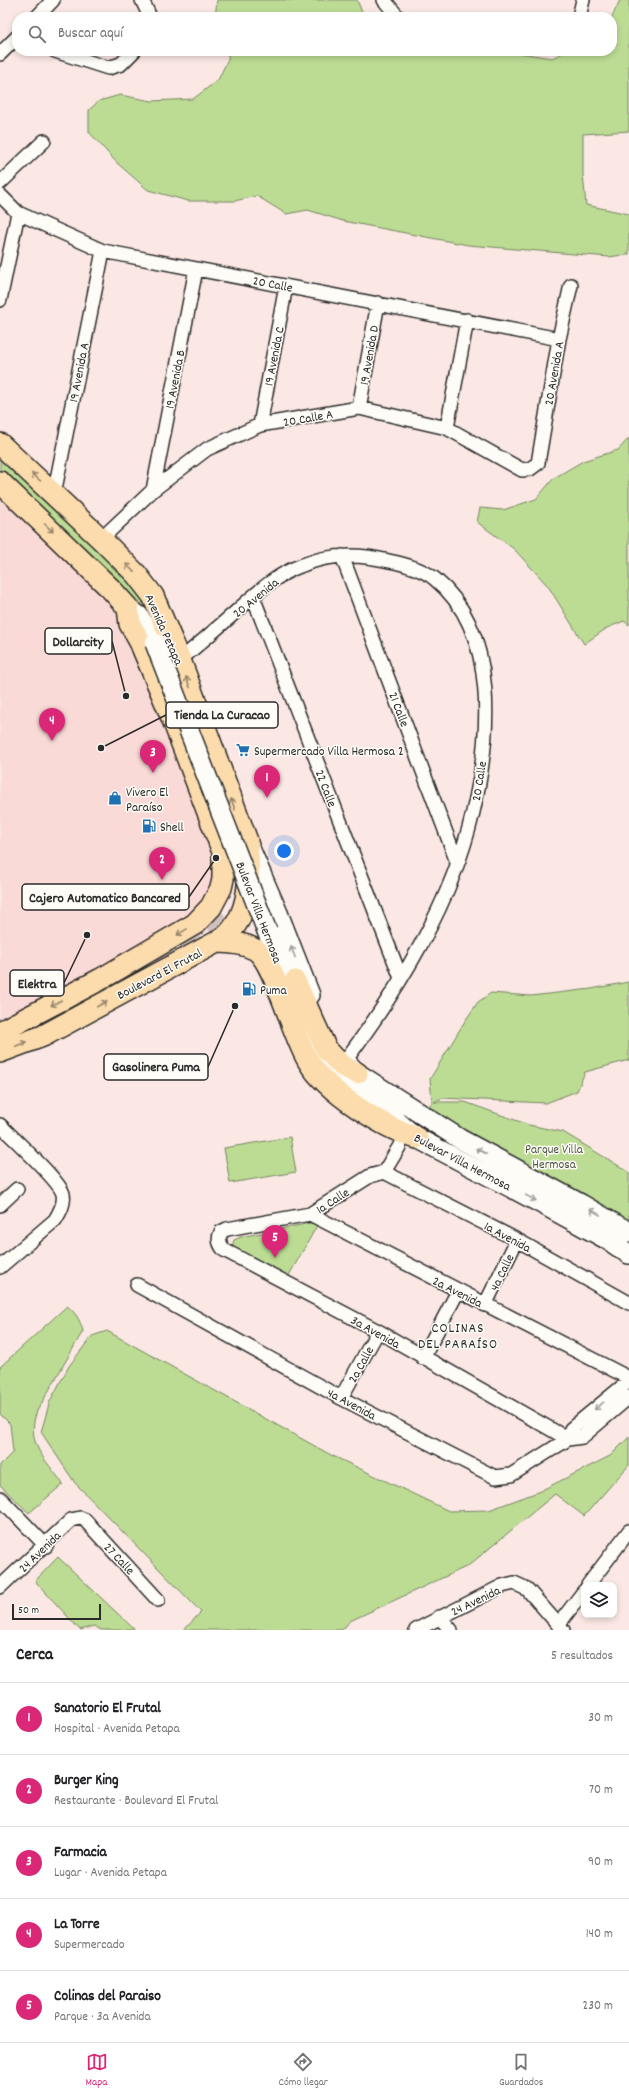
<!DOCTYPE html>
<html lang="es">
<head>
<meta charset="utf-8">
<style>
	:root { --surface:#fff; --page:#f6f6f6; --text:#202124; --muted:#757577; --line:#e0e0e0; --accent:#db2777 }
	body { margin:0; font-family:Dekko,sans-serif; background:var(--page); color:var(--text) }
	.controls { position:absolute; right:12px; bottom:12px; display:grid; overflow:hidden; border-radius:8px; box-shadow:0 2px 6px #0003 }
	.controls button { width:36px; height:36px; display:grid; place-items:center; padding:0; border:0; border-bottom:1px solid var(--line); background:var(--surface); color:var(--text); font:20px sans-serif }
	.scale { position:absolute; left:12px; bottom:10px; width:89px; box-sizing:border-box; padding-left:4px; border:2px solid #2b2b2b; border-top:0; font-size:11px; line-height:14px; white-space:nowrap; color:#2b2b2b; -webkit-text-stroke:3px #fdfcf7; paint-order:stroke }
	.you { position:absolute; left:284px; top:851px; width:14px; height:14px; margin:-10px; border:3px solid #fff; border-radius:50%; background:#1a73e8; box-shadow:0 0 0 6px #1a73e833 }
	.badge { display:grid; place-items:center; width:26px; height:26px; border-radius:50%; background:var(--accent); color:#fff; font-size:13px; font-weight:700 }
	.pin { position:absolute; translate:-50% -33px; filter:drop-shadow(0 1px 2px #0008) }
	.pin::after { content:''; position:absolute; top:21px; width:14px; height:12px; background:inherit; clip-path:polygon(0 0,100% 0,50% 100%) }
	.list { margin:0; padding:0; list-style:none }
	h2 { display:flex; justify-content:space-between; align-items:center; height:52px; margin:0; padding:0 16px; font-size:17px }
	h2 small { font-size:13px; font-weight:400; color:var(--muted) }
	.list li { display:grid; grid-template-columns:26px 1fr auto; gap:12px; align-items:center; box-sizing:border-box; height:72px; padding:0 16px; border-top:1px solid var(--line) }
	.list b { display:block; font-size:15px; white-space:nowrap }
	.list p { margin:0; font-size:13px; white-space:nowrap; color:var(--muted) }
	.list em { font-size:13px; font-style:normal; color:var(--muted) }
	.icon { flex:none; width:22px; height:22px; fill:none; stroke:currentColor; stroke-width:2; stroke-linecap:round; stroke-linejoin:round }
	.map { position:relative; flex:none; width:629px; height:1630px; overflow:hidden }
	.search { position:absolute; background:var(--surface); box-shadow:0 2px 6px #0003; left:12px; right:12px; top:12px; height:44px; display:flex; align-items:center; gap:10px; box-sizing:border-box; padding:0 14px; border-radius:16px; color:var(--muted); font-size:15px }
	.sheet { height:412px; background:var(--surface) }
	nav { display:flex; justify-content:space-around; align-items:center; box-sizing:border-box; height:56px; border-top:1px solid var(--line); background:var(--surface); font-size:11px; color:var(--muted) }
	nav a { display:grid; justify-items:center; gap:2px }
	nav .on { color:var(--accent) }
	.map>svg:first-child { display:block }
	.built { fill:#fadad6 }
	.green { fill:#bcdc94; stroke:#748460 }
	.lines { fill:none; stroke-linecap:round; stroke-linejoin:round }
	.primary-tunnel { stroke:#d1c2bf; stroke-width:21; stroke-dasharray:21 10; stroke-linecap:butt }
	.minor-casing { stroke:#2b2b2b; stroke-width:16 }
	.secondary-casing { stroke:#2b2b2b; stroke-width:22 }
	.primary-casing { stroke:#2b2b2b; stroke-width:24 }
	.minor { stroke:#fdfcf7; stroke-width:13 }
	.secondary { stroke:#fdfcf7; stroke-width:19 }
	.primary { stroke:#fcdcac; stroke-width:21 }
	.secondary-bridge-casing { stroke:#2b2b2b; stroke-width:22; stroke-linecap:butt }
	.secondary-bridge { stroke:#fdfcf7; stroke-width:19 }
	.oneway { stroke:#94846c }
	.oneway2 { stroke:#9e9e9b }
	.labels { text-anchor:middle; stroke-width:3; stroke-linejoin:round; paint-order:stroke }
	.street-label { font-size:13px; fill:#2b2b2b; stroke:#fdfcf7 }
	.poi-label { font-size:13px; fill:#2b2b2b; stroke:#fdfcf7; text-anchor:start }
	.park-label { font-size:13px; fill:#4f5745; stroke:#fdfcf7 }
	.neighbourhood-label { font-size:14px; letter-spacing:1px; fill:#2b2b2b; stroke:#fdfcf7 }
	.leader { fill:none; stroke:#2b2b2b; stroke-width:1.5 }
	.callout-dot { fill:#2b2b2b; stroke:#fdfcf7; stroke-width:1.5 }
	.callout { fill:#fdfcf7; stroke:#2b2b2b; stroke-width:1.5 }
	.callout-label { font-size:14px; text-anchor:middle; font-weight:bold; fill:#2b2b2b }
</style>
</head>
<body>
<div class="map">
<svg width="629" height="1630" viewBox="0 0 629 1630">
	<rect width="100%" height="100%" fill="#fbe8e4"/>
	<filter id="ink" filterUnits="userSpaceOnUse"><feTurbulence type="fractalNoise" baseFrequency=".025" numOctaves="2"/><feDisplacementMap in="SourceGraphic" scale="8" xChannelSelector="R" yChannelSelector="G"/><feConvolveMatrix kernelMatrix="1 2 1 2 8 2 1 2 1" color-interpolation-filters="sRGB"/></filter>
	<g filter="url(#ink)">
		<path class="built" d="M 0,491 L 103,587 L 129,638 L 217,847 L 217,876 L 209,895 L 189,920 L 15,1015 L 0,1019 Z"/>
		<path class="green" d="M 217,0 L 357,0 L 364,17 L 215,17 Z
			M 620,0 L 629,0 L 629,131 L 583,134 L 583,174 L 586,205 L 629,214 L 629,254 L 609,257 L 468,245 L 343,221 L 308,210 L 286,214 L 257,196 L 234,201 L 188,201 L 148,190 L 117,163 L 89,132 L 89,110 L 99,101 L 120,95 L 152,101 L 193,99 L 218,80 L 229,57 L 224,51 L 507,51 L 552,58 L 567,51 L 612,51 L 612,17 Z
			M 629,438 L 629,625 L 624,621 L 607,628 L 584,644 L 548,586 L 514,549 L 477,522 L 480,508 L 503,510 L 536,499 L 554,478 L 583,461 L 618,450 Z
			M 0,449 L 147,599 L 136,608 L 0,474 Z
			M 629,982 L 629,1060 L 585,1072 L 577,1091 L 546,1103 L 442,1098 L 434,1102 L 465,1102 L 529,1125 L 563,1132 L 629,1172 L 629,1224 L 514,1163 L 427,1109 L 432,1102 L 430,1079 L 465,1021 L 478,1002 L 491,993 L 531,996 L 591,989 Z
			M 290,1137 L 296,1172 L 230,1183 L 224,1148 Z
			M 311,1223 L 318,1224 L 288,1277 L 232,1247 L 234,1240 L 241,1237 Z
			M 67,1306 C 76,1313 80,1320 83,1331 L 37,1411 C 25,1444 45,1458 63,1484 L 29,1513 L 0,1485 L 0,1465 L 13,1452 L 10,1424 L 0,1414 L 0,1367 Z
			M 107,1331 L 331,1455 L 449,1511 L 489,1510 L 538,1492 L 610,1456 L 629,1437 L 629,1465 L 584,1516 L 555,1494 L 468,1566 L 350,1621 L 342,1630 L 184,1630 L 201,1612 L 75,1483 L 41,1432 L 50,1401 L 69,1366 L 92,1336 Z
			M 58,1557 L 135,1630 L 101,1630 L 94,1626 L 80,1630 L 35,1581 Z"/>
		<g class="lines">
			<path class="primary-tunnel" d="M 47,1022 L 250,909"/>
			<g class="minor-casing">
				<path id="minor" d="M 142,0 L 150,17
					M 384,0 L 398,17
					M 37,17 L 53,0
					M 579,17 L 583,0
					M 55,51 L 108,68 L 121,64 L 134,51
					M 0,54 L 17,37
					M 0,183 L 44,141
					M 0,195 L 18,213 L 103,251 L 559,339
					M 0,300 L 18,213
					M 359,408 L 378,303
					M 260,425 L 286,286
					M 447,428 L 467,320
					M 153,490 L 196,269
					M 54,494 L 103,251
					M 101,539 L 153,490 L 207,449 L 260,425 L 359,408 L 447,428 L 522,470 L 530,469 L 538,463 L 559,339 L 571,285
					M 342,556 L 457,862
					M 253,597 L 401,978
					M 180,660 C 200,643 220,626 239,609 C 258,592 276,575 300,566 C 328,554 360,554 389,561 C 404,564 423,569 435,579 C 500,632 490,739 473,812 C 452,903 400,987 345,1061
					M 0,1125 C 12,1137 60,1181 63,1194 C 65,1203 60,1212 55,1220 L 0,1267
					M 399,1147 L 384,1172 L 370,1176 L 310,1214 L 227,1229 L 221,1232 C 218,1238 219,1244 224,1250 L 378,1331 L 568,1439
					M 384,1172 L 517,1240 L 629,1303
					M 0,1205 L 17,1189
					M 310,1214 L 629,1378
					M 137,1285 L 341,1398 L 495,1477 L 511,1475 L 568,1439 L 582,1437 L 629,1397
					M 485,1305 L 517,1240
					M 423,1358 L 458,1291
					M 341,1398 L 378,1331
					M 568,1439 L 571,1429 L 629,1381
					M 0,1498 L 46,1546
					M 588,1585 L 629,1531
					M 0,1587 L 71,1520 L 80,1518 L 85,1520 L 158,1600
					M 439,1617 L 451,1630
					M 558,1625 L 584,1591
					M 416,1630 L 502,1586 L 514,1583 L 527,1589 L 563,1630"/>
			</g>
			<g class="secondary-casing">
				<path id="secondary" d="M 128,608 L 139,616 L 155,643
					M 249,846 L 278,913 L 310,995
					M 267,931 L 288,988
					M 305,1034 L 319,1058 L 336,1077 L 393,1118 L 417,1138 L 546,1206 L 608,1240 L 629,1254
					M 346,1062 L 357,1073 L 460,1139 L 581,1204 L 629,1232"/>
			</g>
			<g class="primary-casing">
				<path id="primary" d="M 0,444 L 101,539 L 136,574 L 153,596 L 180,660 L 247,841 C 250,874 252,914 224,938 L 43,1036 L 0,1052
					M 0,482 L 111,589 L 128,608 L 130,624 L 140,642 L 173,720 L 223,852 L 223,879 L 221,888 L 211,907 L 195,924 L 101,979 L 0,1032
					M 217,942 C 230,942 244,943 256,950 C 275,962 293,1038 309,1062 C 327,1092 384,1128 417,1138
					M 295,981 L 326,1049 L 342,1066 L 357,1073"/>
			</g>
			<use href="#minor" class="minor"/>
			<use href="#secondary" class="secondary"/>
			<use href="#primary" class="primary"/>
			<g class="secondary-bridge-casing">
				<path id="secondary-bridge" d="M 155,643 L 267,931"/>
			</g>
			<use href="#secondary-bridge" class="secondary-bridge"/>
		</g>
		<defs><path id="oneway-shaft" d="M-6 0H5M1.5-3L5.5 0L1.5 3" fill="none" stroke-width="1.6" stroke-linecap="round" stroke-linejoin="round"/></defs>
		<g class="oneway">
			<use href="#oneway-shaft" transform="translate(36 477) rotate(-138)"/>
			<use href="#oneway-shaft" transform="translate(49 528) rotate(44)"/>
			<use href="#oneway-shaft" transform="translate(130 568) rotate(-135)"/>
			<use href="#oneway-shaft" transform="translate(188 682) rotate(-110)"/>
			<use href="#oneway-shaft" transform="translate(233 804) rotate(-110)"/>
			<use href="#oneway-shaft" transform="translate(182 932) rotate(149)"/>
			<use href="#oneway-shaft" transform="translate(56 1003) rotate(152)"/>
			<use href="#oneway-shaft" transform="translate(102 1004) rotate(-28)"/>
			<use href="#oneway-shaft" transform="translate(21 1044) rotate(-21)"/>
		</g>
		<g class="oneway2">
			<use href="#oneway-shaft" transform="translate(293 952) rotate(-111)"/>
			<use href="#oneway-shaft" transform="translate(481 1151) rotate(-152)"/>
			<use href="#oneway-shaft" transform="translate(531 1198) rotate(28)"/>
			<use href="#oneway-shaft" transform="translate(595 1212) rotate(-150)"/>
			<use href="#oneway-shaft" transform="translate(599 1406) rotate(141)"/>
		</g>
	</g>
	<defs>
		<g id="supermarket-bare" transform="scale(1.08)"><path d="M-6-5.5h2.5l.6 2H6L4.5 2H-2.5L-4.4-4H-6ZM-1.5 3.2a1.3 1.3 0 1 0 .1 0ZM3 3.2a1.3 1.3 0 1 0 .1 0Z" fill="#1f6fb2" stroke="#fdfcf7" stroke-width="2.5" paint-order="stroke"/></g>
		<g id="shop-bare" transform="scale(1.08)"><path d="M-5-2.5h2.3a2.7 3.5 0 0 1 5.4 0H5L5.5 6h-11ZM-1.5-2.5h3a1.5 2.3 0 0 0-3 0Z" fill="#1f6fb2" stroke="#fdfcf7" stroke-width="2.5" paint-order="stroke"/></g>
		<g id="fuel-bare" transform="scale(1.08)"><path d="M-5.5-6h7V0h2V4h1.3V-2.5L3-4.5l.8-.8L6-3V5H2.5V1h-1V6h-7ZM-4.2-4.7v3.2H.2V-4.7Z" fill="#1f6fb2" stroke="#fdfcf7" stroke-width="2.5" paint-order="stroke"/></g>
	</defs>
	<g fill-rule="evenodd">
		<use href="#supermarket-bare" x="243" y="750"/>
		<use href="#shop-bare" x="115" y="798"/>
		<use href="#fuel-bare" x="149" y="826"/>
		<use href="#fuel-bare" x="249" y="989"/>
	</g>
	<g class="labels">
		<g class="street-label">
			<text transform="translate(273 283) rotate(11)" y="5">20 Calle</text>
			<text transform="translate(368 355) rotate(-80)" y="5">19 Avenida D</text>
			<text transform="translate(273 356) rotate(-79)" y="5">19 Avenida C</text>
			<text transform="translate(78 372) rotate(-79)" y="5">19 Avenida A</text>
			<text transform="translate(553 373) rotate(-80)" y="5">20 Avenida A</text>
			<text transform="translate(174 379) rotate(-79)" y="5">19 Avenida B</text>
			<text transform="translate(308 417) rotate(-10)" y="5">20 Calle A</text>
			<text transform="translate(255 597) rotate(-39)" y="5">20 Avenida</text>
			<text transform="translate(165 629) rotate(66)" y="5">Avenida Petapa</text>
			<text transform="translate(400 709) rotate(69)" y="5">21 Calle</text>
			<text transform="translate(478 781) rotate(-81)" y="5">20 Calle</text>
			<text transform="translate(327 788) rotate(69)" y="5">22 Calle</text>
			<text transform="translate(260 912) rotate(69)" y="5">Bulevar Villa Hermosa</text>
			<text transform="translate(159 973) rotate(-28)" y="5">Boulevard El Frutal</text>
			<text transform="translate(463 1161) rotate(28)" y="5">Bulevar Villa Hermosa</text>
			<text transform="translate(332 1200) rotate(-33)" y="5">1a Calle</text>
			<text transform="translate(508 1236) rotate(28)" y="5">1a Avenida</text>
			<text transform="translate(501 1272) rotate(-64)" y="5">4a Calle</text>
			<text transform="translate(458 1291) rotate(27)" y="5">2a Avenida</text>
			<text transform="translate(376 1331) rotate(29)" y="5">3a Avenida</text>
			<text transform="translate(360 1364) rotate(-61)" y="5">2a Calle</text>
			<text transform="translate(352 1403) rotate(28)" y="5">4a Avenida</text>
			<text transform="translate(39 1551) rotate(-44)" y="5">24 Avenida</text>
			<text transform="translate(120 1558) rotate(47)" y="5">27 Calle</text>
			<text transform="translate(475 1600) rotate(-26)" y="5">24 Avenida</text>
		</g>
		<g class="poi-label">
			<text x="254" y="755">Supermercado Villa Hermosa 2</text>
			<text x="126" y="796">Vivero El<tspan x="126" dy="15">Paraíso</tspan></text>
			<text x="160" y="831">Shell</text>
			<text x="260" y="994">Puma</text>
		</g>
		<g class="park-label">
			<text x="554" y="1153">Parque Villa<tspan x="554" dy="15">Hermosa</tspan></text>
		</g>
		<g class="neighbourhood-label">
			<text x="458" y="1332">COLINAS<tspan x="458" dy="16">DEL PARAÍSO</tspan></text>
		</g>
	</g>
	<path class="leader" d="M126 696L112 641M101 748L166 715M216 858L189 897M87 935L64 983M235 1006L208 1067"/>
	<g class="callout-dot">
		<circle cx="126" cy="696" r="4"/>
		<circle cx="101" cy="748" r="4"/>
		<circle cx="216" cy="858" r="4"/>
		<circle cx="87" cy="935" r="4"/>
		<circle cx="235" cy="1006" r="4"/>
	</g>
	<g class="callout">
		<rect x="45" y="628" width="67" height="26" rx="4"/>
		<rect x="166" y="702" width="112" height="26" rx="4"/>
		<rect x="22" y="884" width="167" height="26" rx="4"/>
		<rect x="10" y="970" width="54" height="26" rx="4"/>
		<rect x="104" y="1054" width="104" height="26" rx="4"/>
	</g>
	<g class="callout-label">
		<text x="78" y="646">Dollarcity</text>
		<text x="222" y="719">Tienda La Curacao</text>
		<text x="105" y="902">Cajero Automatico Bancared</text>
		<text x="37" y="988">Elektra</text>
		<text x="156" y="1071">Gasolinera Puma</text>
	</g>
</svg>
<div class="controls">
<button><svg class="icon" aria-label="layers" viewBox="0 0 24 24"><path d="M12 4l9 5-9 5-9-5zM3 14l9 5 9-5"/></svg></button>
</div>
<div class="scale">50 m</div>
<div class="you"></div>
<div class="pin badge" style="left:267px;top:798px">1</div>
<div class="pin badge" style="left:162px;top:880px">2</div>
<div class="pin badge" style="left:153px;top:773px">3</div>
<div class="pin badge" style="left:52px;top:741px">4</div>
<div class="pin badge" style="left:275px;top:1258px">5</div>
<div class="search"><svg class="icon" aria-label="search" viewBox="0 0 24 24"><circle cx="10" cy="10" r="6"/><path d="M15 15l6 6"/></svg>Buscar aquí</div>
</div>
<section class="sheet">
<h2>Cerca<small>5 resultados</small></h2>
<ul class="list">
<li><span class="badge">1</span><div><b>Sanatorio El Frutal</b><p>Hospital · Avenida Petapa</p></div><em>30 m</em></li>
<li><span class="badge">2</span><div><b>Burger King</b><p>Restaurante · Boulevard El Frutal</p></div><em>70 m</em></li>
<li><span class="badge">3</span><div><b>Farmacia</b><p>Lugar · Avenida Petapa</p></div><em>90 m</em></li>
<li><span class="badge">4</span><div><b>La Torre</b><p>Supermercado</p></div><em>140 m</em></li>
<li><span class="badge">5</span><div><b>Colinas del Paraiso</b><p>Parque · 3a Avenida</p></div><em>230 m</em></li>
</ul>
</section>
<nav>
<a class="on"><svg class="icon" aria-label="map" viewBox="0 0 24 24"><path d="M3 6l6-2 6 2 6-2v14l-6 2-6-2-6 2zM9 4v14M15 6v14"/></svg>Mapa</a>
<a><svg class="icon" aria-label="directions" viewBox="0 0 24 24"><path d="M12 3l9 9-9 9-9-9zM9 14v-3h6M13 9l2 2-2 2"/></svg>Cómo llegar</a>
<a><svg class="icon" aria-label="saved" viewBox="0 0 24 24"><path d="M7 4h10v16l-5-4-5 4z"/></svg>Guardados</a>
</nav>
</body>
</html>
